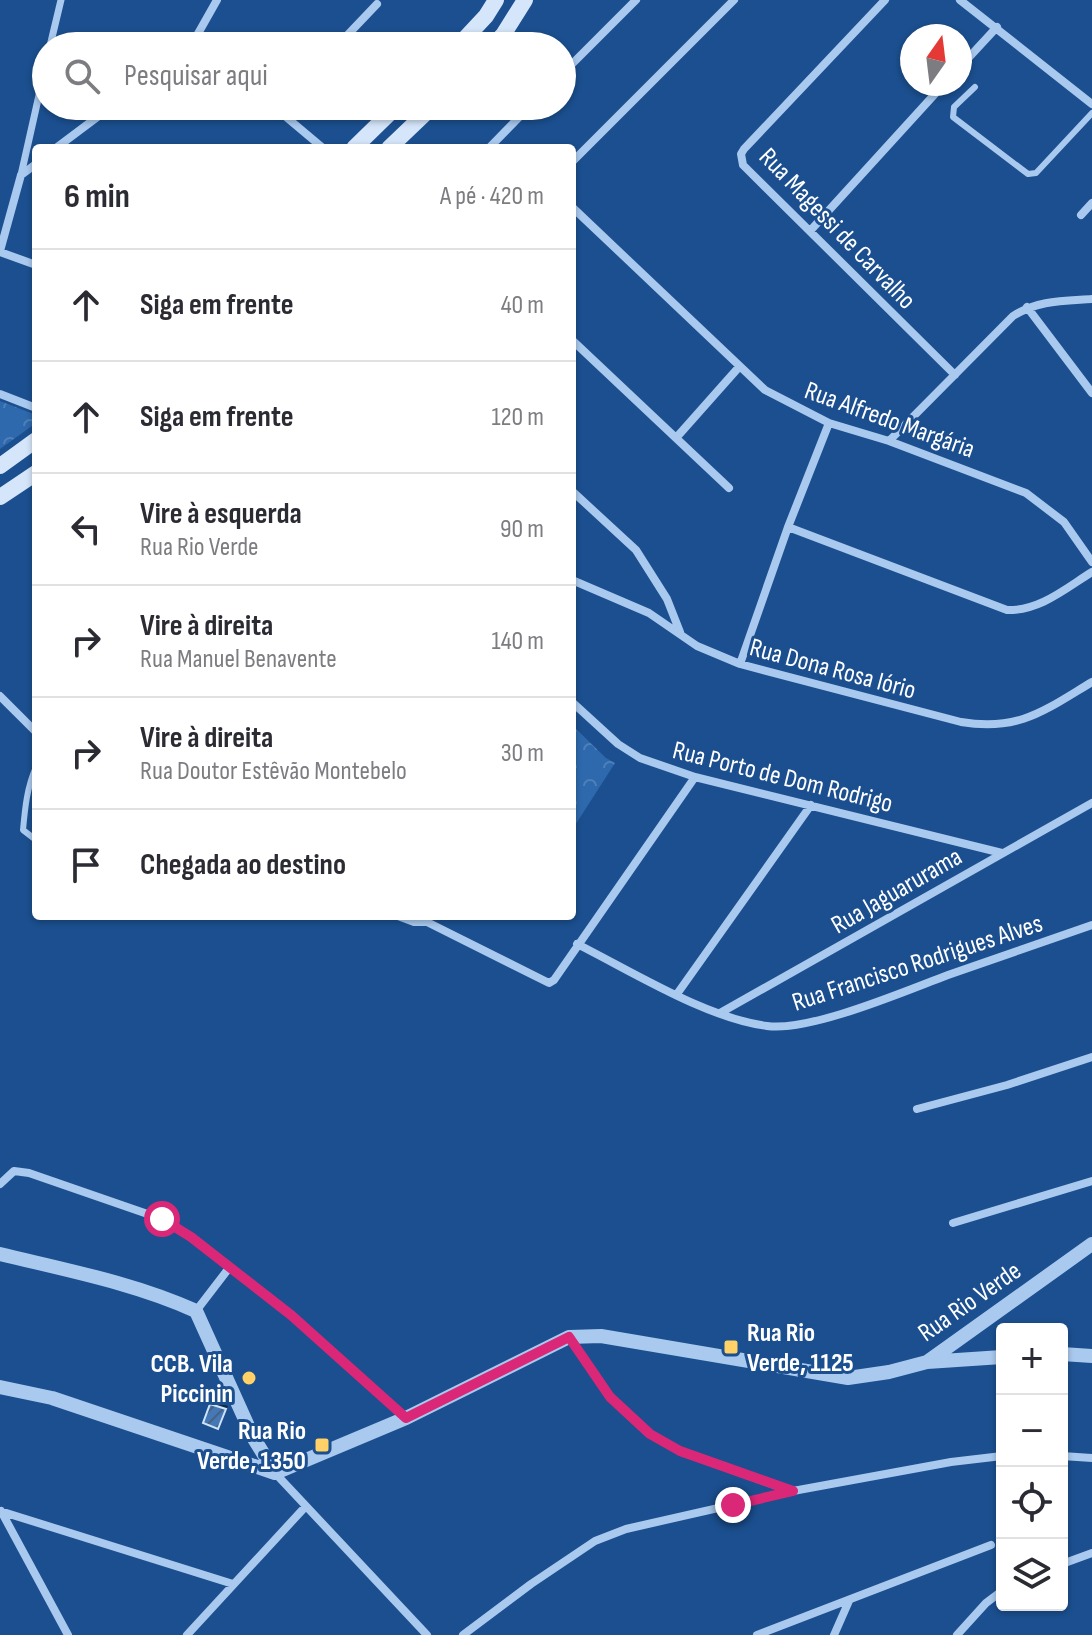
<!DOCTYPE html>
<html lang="pt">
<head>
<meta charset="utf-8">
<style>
	:root { --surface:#fff; --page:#f2f2f3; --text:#2b2b33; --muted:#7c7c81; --line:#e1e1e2 }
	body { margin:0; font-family:"Sofia Sans Condensed",sans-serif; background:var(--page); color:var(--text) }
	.controls { position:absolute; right:24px; bottom:24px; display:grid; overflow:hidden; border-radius:8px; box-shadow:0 2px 6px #0004 }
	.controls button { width:72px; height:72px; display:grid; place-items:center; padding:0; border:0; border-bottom:2px solid var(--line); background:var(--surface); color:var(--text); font:40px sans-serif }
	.compass { position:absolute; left:900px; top:24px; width:72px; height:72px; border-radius:50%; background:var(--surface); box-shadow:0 2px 6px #0004; rotate:14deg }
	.stop { position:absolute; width:24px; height:24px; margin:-18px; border:6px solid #db2777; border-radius:50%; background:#fff }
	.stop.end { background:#db2777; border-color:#fff; box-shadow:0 2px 8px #0008 }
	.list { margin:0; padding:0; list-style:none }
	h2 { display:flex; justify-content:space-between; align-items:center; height:104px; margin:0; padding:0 32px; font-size:34px }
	h2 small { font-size:26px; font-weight:400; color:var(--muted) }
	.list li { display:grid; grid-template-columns:52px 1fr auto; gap:24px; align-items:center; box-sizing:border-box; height:112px; padding:0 32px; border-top:2px solid var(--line) }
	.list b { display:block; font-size:30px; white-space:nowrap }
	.list p { margin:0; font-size:26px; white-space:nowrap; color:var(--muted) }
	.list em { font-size:26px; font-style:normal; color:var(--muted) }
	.icon { flex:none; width:44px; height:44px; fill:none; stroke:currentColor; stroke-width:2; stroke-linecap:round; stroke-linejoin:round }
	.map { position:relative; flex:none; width:1092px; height:1635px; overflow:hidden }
	.search { position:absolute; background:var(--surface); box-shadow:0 2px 6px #0004; left:32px; top:32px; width:544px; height:88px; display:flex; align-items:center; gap:20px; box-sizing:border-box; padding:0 28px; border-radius:44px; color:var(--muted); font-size:30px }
	.panel { position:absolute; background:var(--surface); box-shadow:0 2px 6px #0004; left:32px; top:144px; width:544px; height:776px; border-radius:8px }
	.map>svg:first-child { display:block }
	.park { fill:url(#park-crowns) }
	.shadow { fill:#0007 }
	.building { fill:url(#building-hatch); stroke:#cfe3fa; stroke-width:2 }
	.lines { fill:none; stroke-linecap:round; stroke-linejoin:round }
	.service { stroke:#a9c9ee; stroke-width:6 }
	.pedestrian { stroke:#a9c9ee; stroke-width:7 }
	.minor { stroke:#a9c9ee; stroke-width:8 }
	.tertiary { stroke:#a9c9ee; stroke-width:14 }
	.secondary { stroke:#d6e6fa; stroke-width:16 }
	.route { stroke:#db2777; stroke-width:10 }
	.poi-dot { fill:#ffd166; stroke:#1b4f8f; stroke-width:3 }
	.labels { text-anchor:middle; stroke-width:6; stroke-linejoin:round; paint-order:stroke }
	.street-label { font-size:26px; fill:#fff; stroke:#1b4f8f }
	.poi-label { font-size:26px; font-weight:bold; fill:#fff; stroke:#1b4f8f; text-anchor:end }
</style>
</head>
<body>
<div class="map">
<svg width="1092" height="1635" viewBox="0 0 1092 1635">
	<defs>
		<pattern id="park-crowns" width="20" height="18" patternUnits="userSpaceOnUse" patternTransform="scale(2)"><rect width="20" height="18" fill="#2e69ad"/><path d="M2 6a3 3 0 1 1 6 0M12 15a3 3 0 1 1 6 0" fill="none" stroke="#4d80b9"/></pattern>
		<pattern id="building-hatch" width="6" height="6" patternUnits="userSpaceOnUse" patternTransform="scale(2)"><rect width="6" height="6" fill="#4478b7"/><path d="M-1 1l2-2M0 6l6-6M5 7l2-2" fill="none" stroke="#486282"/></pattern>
	</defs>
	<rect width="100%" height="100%" fill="#1b4f8f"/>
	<path class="park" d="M 0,401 L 36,415 L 36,423 L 0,449 Z
		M 572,725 L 606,758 L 615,763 L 572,830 Z"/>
	<path class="shadow" d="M 216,1401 L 228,1406 L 218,1426 L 212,1405 Z"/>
	<path class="building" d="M 210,1404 L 226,1409 L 218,1429 L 203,1423 Z"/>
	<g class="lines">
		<path class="service" d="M 975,87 L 954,107 L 953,117 L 1028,174 L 1036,173 L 1092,113
			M 36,767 C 27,787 25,808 23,830 L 36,840"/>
		<path class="pedestrian" d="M 50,46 L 61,0
			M 21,175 L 46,64"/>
		<path class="minor" d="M 885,0 L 744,149 L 741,154 L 743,165 L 955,375
			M 960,0 L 1092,104
			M 191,46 L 217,0
			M 337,46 L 377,4
			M 960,67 L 997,27
			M 562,74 L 636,0
			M 273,106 L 323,148
			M 56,148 L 112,106
			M 489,148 L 530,106
			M 572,162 L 734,0
			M 572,207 L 765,390 L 829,423 L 889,441 L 1026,493 L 1064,522 L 1092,562
			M 1081,215 L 1092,203
			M 810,231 L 944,84
			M 0,251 L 21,175 L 36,164
			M 0,252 L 36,265
			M 1027,307 L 1092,393
			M 572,340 L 729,488
			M 0,394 L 36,408
			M 676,438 L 739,367
			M 889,441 L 1013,316 C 1038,300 1063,301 1092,299
			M 572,491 L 636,550 L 667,599 L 680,632
			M 788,527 L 1007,610 C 1040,611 1066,588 1092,572
			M 572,580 L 649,613 L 697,646 L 740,664 L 961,722 C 1019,732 1045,710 1092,682
			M 740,664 L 788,527 L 829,423
			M 0,696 L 36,732
			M 572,702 L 618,744 L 640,758 L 695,777 L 1002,853
			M 398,916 L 414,922 L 427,922 L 549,983 L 554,980 L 695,777
			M 577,944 C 633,972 706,1018 767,1026 C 810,1032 905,991 948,975 C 996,958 1044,942 1092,925
			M 677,994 L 811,805
			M 720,1013 L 1092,803
			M 917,1109 L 1007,1085 L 1092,1057
			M 0,1184 L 14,1171 L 29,1173 L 162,1219 L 191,1237 L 291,1315 L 406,1418
			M 953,1223 L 1092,1181
			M 196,1311 L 229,1268
			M 569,1337 L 610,1397 L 650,1434 L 680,1451 L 791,1491
			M 1062,1456 L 1092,1458
			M 275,1473 L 427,1635
			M 0,1511 L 233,1584
			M 1,1511 L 68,1635
			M 1062,1564 L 1092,1553
			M 187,1635 L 306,1506
			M 463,1635 L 531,1584 L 595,1541 L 626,1529 L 793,1491 L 951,1462 L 1002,1456
			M 757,1635 L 991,1545
			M 834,1635 L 849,1601
			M 957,1635 L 986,1603 L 1002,1591"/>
		<path class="tertiary" d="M 0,1254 C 66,1270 134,1283 196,1311 L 253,1437 L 275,1473
			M 1062,1354 L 1092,1356
			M 927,1362 L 1002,1357
			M 0,1387 L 52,1398 L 275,1473 L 406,1418 L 569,1337 L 601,1336 L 848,1378 L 889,1372 L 927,1362 L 1092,1244"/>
		<path class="secondary" d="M 458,46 L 486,16 L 496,0
			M 492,46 L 503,35 L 525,0
			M 354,148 L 397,106
			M 389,148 L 433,106
			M 0,466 L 36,440
			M 0,497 L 36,473"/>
	</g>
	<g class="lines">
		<path class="route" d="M 162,1219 L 191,1237 L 291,1315 L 406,1418 L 569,1337 L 610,1397 L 650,1434 L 680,1451 L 793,1491 L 733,1505"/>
	</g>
	<g class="poi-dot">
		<rect x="723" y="1339" width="16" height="16" rx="4"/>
		<circle cx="249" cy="1378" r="8"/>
		<rect x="314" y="1437" width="16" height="16" rx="4"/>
	</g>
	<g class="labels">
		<g class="street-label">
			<text transform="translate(838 228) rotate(46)" y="9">Rua Magessi de Carvalho</text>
			<text transform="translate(890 419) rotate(20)" y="9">Rua Alfredo Margária</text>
			<text transform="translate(833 668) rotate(15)" y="9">Rua Dona Rosa Iório</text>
			<text transform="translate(783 776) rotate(14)" y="9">Rua Porto de Dom Rodrigo</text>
			<text transform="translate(896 890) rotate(-30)" y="9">Rua Jaguarurama</text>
			<text transform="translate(917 962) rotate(-18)" y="9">Rua Francisco Rodrigues Alves</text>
			<text transform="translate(969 1301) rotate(-35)" y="9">Rua Rio Verde</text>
		</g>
		<g class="poi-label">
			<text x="747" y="1341" text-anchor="start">Rua Rio<tspan x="747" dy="30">Verde, 1125</tspan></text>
			<text x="233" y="1372">CCB. Vila<tspan x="233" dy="30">Piccinin</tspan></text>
			<text x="306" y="1439">Rua Rio<tspan x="306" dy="30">Verde, 1350</tspan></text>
		</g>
	</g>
</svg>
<div class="controls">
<button>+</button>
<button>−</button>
<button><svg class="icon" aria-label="locate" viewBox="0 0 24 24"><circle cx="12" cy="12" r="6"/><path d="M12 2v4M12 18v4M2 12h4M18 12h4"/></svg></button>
<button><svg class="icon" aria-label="layers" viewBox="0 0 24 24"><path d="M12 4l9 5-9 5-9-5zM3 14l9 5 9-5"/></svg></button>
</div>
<svg class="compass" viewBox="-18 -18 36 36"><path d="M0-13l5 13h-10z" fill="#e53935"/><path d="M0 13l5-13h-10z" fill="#7c7c81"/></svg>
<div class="stop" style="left:162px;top:1219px"></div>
<div class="stop end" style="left:733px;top:1505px"></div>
<div class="search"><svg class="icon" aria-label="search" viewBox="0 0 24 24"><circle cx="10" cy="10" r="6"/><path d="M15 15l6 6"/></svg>Pesquisar aqui</div>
<section class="panel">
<h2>6 min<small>A pé · 420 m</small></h2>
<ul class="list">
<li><svg class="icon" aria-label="ahead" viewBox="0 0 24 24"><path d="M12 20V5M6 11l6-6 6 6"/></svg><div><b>Siga em frente</b></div><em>40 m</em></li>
<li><svg class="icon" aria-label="ahead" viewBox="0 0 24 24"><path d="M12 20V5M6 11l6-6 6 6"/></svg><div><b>Siga em frente</b></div><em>120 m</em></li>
<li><svg class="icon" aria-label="left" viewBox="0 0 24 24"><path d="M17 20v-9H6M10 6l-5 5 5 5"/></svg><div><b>Vire à esquerda</b><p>Rua Rio Verde</p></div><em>90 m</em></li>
<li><svg class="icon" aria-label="right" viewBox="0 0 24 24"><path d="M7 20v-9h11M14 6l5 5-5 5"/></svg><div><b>Vire à direita</b><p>Rua Manuel Benavente</p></div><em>140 m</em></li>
<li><svg class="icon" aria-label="right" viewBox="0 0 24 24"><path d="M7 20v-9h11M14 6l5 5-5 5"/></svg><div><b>Vire à direita</b><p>Rua Doutor Estêvão Montebelo</p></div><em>30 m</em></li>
<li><svg class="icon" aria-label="arrive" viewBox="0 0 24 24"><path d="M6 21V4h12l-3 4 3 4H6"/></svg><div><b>Chegada ao destino</b></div></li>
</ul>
</section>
</div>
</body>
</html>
